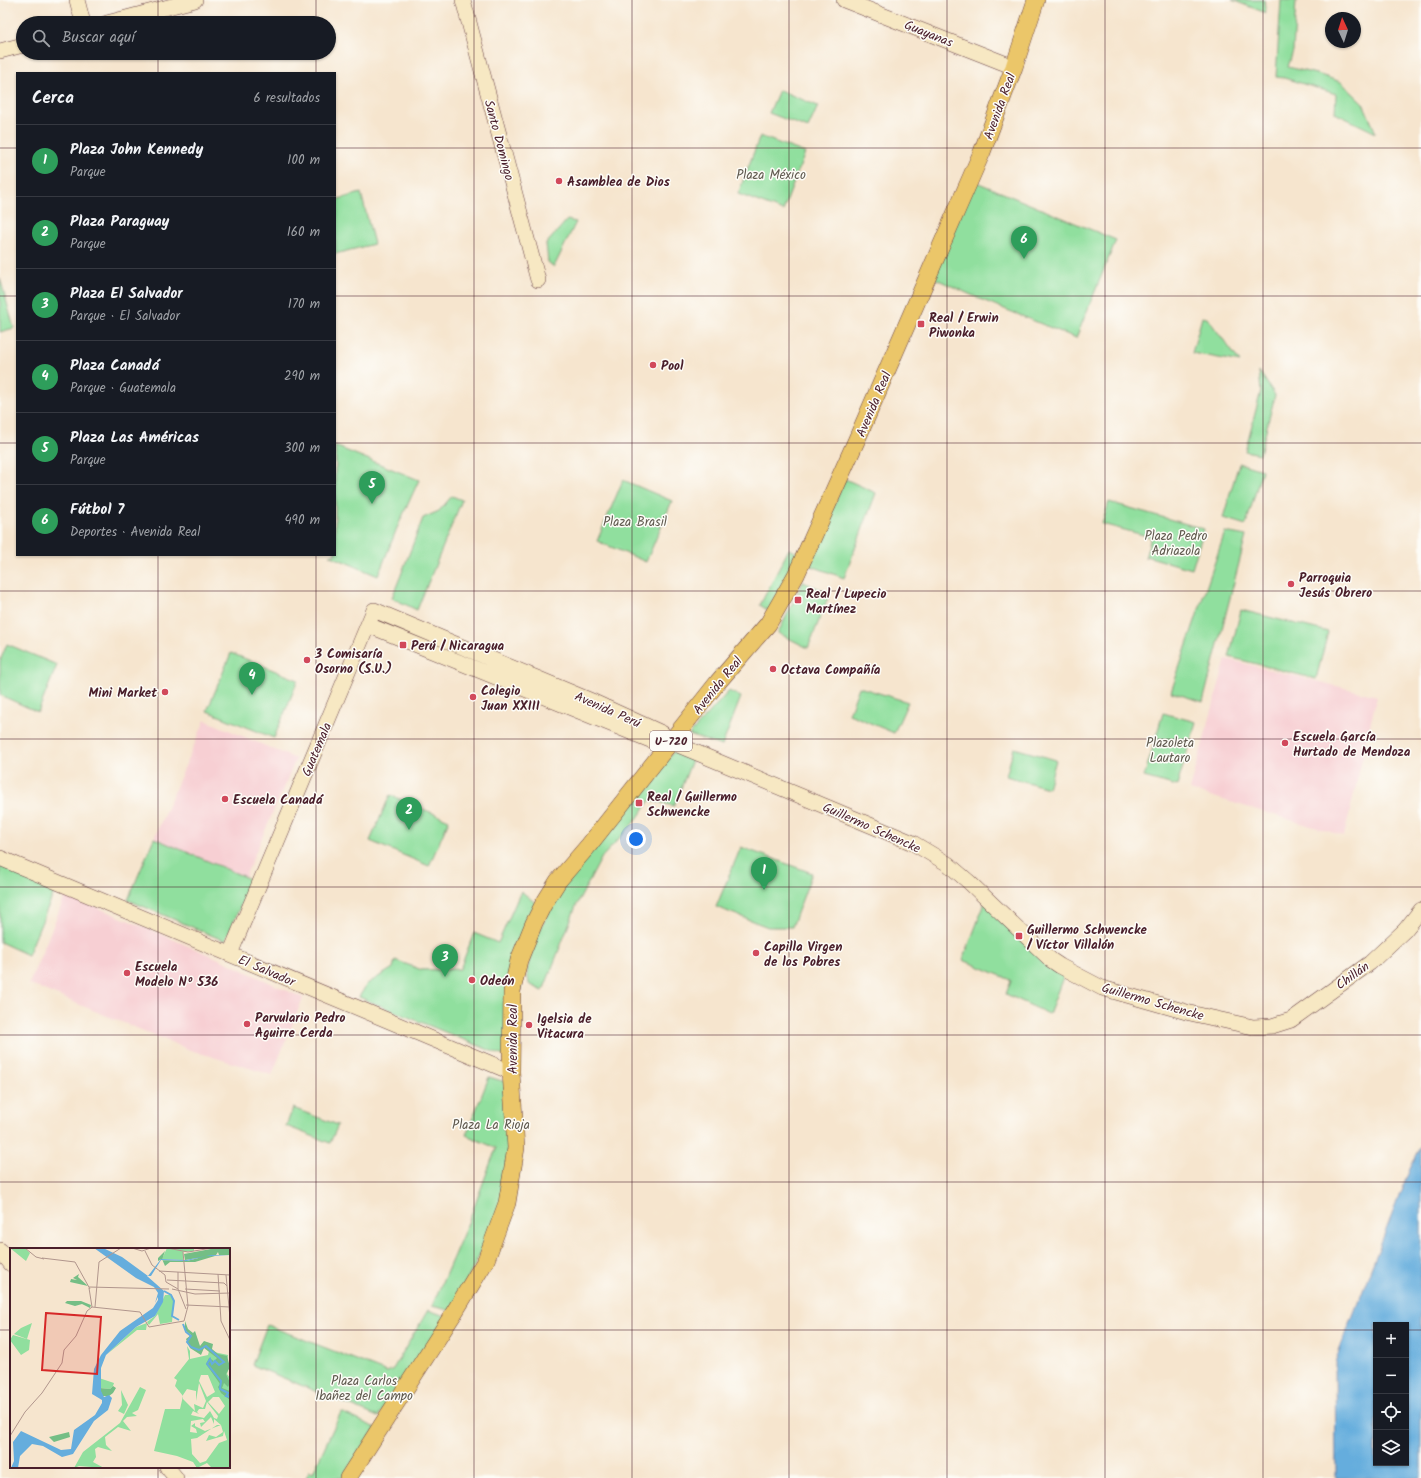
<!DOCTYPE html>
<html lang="es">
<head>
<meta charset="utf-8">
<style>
	:root { --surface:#171b24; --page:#242831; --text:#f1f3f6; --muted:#9ea1a6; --line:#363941; --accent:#8c9099 }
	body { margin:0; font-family:Kalam,sans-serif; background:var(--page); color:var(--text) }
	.controls { position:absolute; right:12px; bottom:12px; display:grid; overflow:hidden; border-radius:0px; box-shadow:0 1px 3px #0004 }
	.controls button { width:36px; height:36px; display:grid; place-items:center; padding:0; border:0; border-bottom:1px solid var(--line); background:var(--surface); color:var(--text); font:20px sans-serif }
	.compass { position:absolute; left:1325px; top:12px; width:36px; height:36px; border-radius:50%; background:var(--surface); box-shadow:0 1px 3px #0004; rotate:356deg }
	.you { position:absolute; left:636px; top:839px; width:14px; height:14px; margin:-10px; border:3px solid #fff; border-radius:50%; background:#1a73e8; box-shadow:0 0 0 6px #1a73e833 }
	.badge { display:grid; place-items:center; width:26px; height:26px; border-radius:50%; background:var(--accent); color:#fff; font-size:13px; font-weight:700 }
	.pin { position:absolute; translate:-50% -33px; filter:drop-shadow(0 1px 2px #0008) }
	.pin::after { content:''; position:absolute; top:21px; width:14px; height:12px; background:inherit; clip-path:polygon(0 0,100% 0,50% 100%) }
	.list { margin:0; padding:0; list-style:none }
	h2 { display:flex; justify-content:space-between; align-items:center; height:52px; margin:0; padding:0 16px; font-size:17px }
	h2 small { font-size:13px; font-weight:400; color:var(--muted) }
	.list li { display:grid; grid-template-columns:26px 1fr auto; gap:12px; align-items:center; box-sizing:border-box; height:72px; padding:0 16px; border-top:1px solid var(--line) }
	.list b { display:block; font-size:15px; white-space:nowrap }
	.list p { margin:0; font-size:13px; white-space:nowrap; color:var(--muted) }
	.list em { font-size:13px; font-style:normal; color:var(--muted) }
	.icon { flex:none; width:22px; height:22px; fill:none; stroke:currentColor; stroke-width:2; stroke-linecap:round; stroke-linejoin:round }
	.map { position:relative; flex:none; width:1421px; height:1478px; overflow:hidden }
	.search { position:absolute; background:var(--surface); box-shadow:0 1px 3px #0004; left:16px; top:16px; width:320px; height:44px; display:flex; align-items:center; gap:10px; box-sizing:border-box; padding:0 14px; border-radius:22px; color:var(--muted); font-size:15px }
	.panel { position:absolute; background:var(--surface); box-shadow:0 1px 3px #0004; left:16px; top:72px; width:320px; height:484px; border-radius:0px }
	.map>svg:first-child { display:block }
	.built { fill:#f7cfd3 }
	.green { fill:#90df9e; stroke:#6d7f64 }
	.water { fill:#65addd; stroke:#586684; fill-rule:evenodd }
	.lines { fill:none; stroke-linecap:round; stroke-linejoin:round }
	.secondary-casing { stroke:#643d43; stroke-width:16 }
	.primary-casing { stroke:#643d43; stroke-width:18 }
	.secondary { stroke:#f7e8c3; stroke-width:15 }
	.primary { stroke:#ebc669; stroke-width:17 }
	.grid { fill:none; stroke:#4a1f2b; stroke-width:1; stroke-opacity:0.55 }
	.poi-dot { fill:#d1495b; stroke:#fdfcf7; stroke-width:1.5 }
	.labels { text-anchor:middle; stroke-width:3; stroke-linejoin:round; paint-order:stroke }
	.shield { fill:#fdfcf7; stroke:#806168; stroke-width:1 }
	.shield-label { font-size:12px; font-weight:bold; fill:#4a1f2b }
	.street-label { font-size:13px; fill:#4a1f2b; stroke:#fdfcf7 }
	.park-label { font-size:13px; fill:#5f594e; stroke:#fdfcf7 }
	.poi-label { font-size:13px; font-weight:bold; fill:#4a1f2b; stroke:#fdfcf7; text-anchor:start }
	.inset-river { fill:none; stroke:#65addd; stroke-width:2 }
	.inset-road { fill:none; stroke:#b1968d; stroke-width:1 }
	.view { fill:#d62828; fill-opacity:0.15; stroke:#d62828; stroke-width:2 }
	.inset-edge { fill:none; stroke:#4a1f2b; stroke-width:2 }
</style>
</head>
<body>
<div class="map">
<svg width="1421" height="1478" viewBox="0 0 1421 1478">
	<rect width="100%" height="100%" fill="#fdfcf7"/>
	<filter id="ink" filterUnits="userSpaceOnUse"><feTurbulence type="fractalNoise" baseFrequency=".025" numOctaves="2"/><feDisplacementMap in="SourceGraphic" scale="8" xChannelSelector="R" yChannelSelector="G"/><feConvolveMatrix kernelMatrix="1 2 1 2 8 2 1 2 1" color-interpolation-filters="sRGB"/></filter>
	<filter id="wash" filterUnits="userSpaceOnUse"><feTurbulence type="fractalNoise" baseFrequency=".012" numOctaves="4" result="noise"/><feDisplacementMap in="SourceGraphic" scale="16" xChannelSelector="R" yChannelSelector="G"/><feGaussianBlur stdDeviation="0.9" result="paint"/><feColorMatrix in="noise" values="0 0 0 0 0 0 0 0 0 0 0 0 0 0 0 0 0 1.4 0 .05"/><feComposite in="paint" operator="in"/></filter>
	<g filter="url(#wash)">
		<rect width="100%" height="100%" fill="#f6e5ce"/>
		<path class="built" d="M 1226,659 L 1377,696 L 1344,836 L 1190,790 Z
			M 205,720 L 296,759 L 245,877 L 154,838 Z
			M 66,894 L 226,962 L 303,998 L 272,1075 L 190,1050 L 29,984 Z"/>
		<path class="green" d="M 1233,0 L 1264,0 L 1266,13 L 1232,0 Z
			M 1281,0 L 1296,0 L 1293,51 L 1288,67 L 1320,75 L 1341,82 L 1363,103 L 1376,133 L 1335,113 L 1336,94 L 1284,78 L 1276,77 Z
			M 779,90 L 818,106 L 808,128 L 769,113 Z
			M 760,136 L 805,153 L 783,211 L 738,194 Z
			M 974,181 L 1116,240 L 1076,338 L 980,299 L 932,277 Z
			M 361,193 L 374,244 L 335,254 L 335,200 Z
			M 567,220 L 576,222 L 554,267 L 548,262 L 546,244 Z
			M 0,278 L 14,328 L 0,332 Z
			M 1202,317 L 1207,318 L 1211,323 L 1240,362 L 1192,353 Z
			M 1259,371 L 1275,395 L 1260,454 L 1245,451 L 1261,391 Z
			M 335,446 L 419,480 L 397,528 L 378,576 L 329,555 L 335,555 L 335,469 L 336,466 Z
			M 1239,463 L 1262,470 L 1246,525 L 1223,518 Z
			M 845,479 L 876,493 L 844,578 L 809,565 Z
			M 623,480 L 672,501 L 646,562 L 597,541 Z
			M 452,496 L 462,500 L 417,610 L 392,598 L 423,518 L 439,511 Z
			M 1109,502 L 1204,529 L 1192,569 L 1146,556 L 1145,558 L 1151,537 L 1102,524 Z
			M 1225,532 L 1246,536 L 1203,702 L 1171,692 Z
			M 789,549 L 802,555 L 770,612 L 760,605 Z
			M 803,582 L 830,593 L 808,648 L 778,633 Z
			M 1241,610 L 1328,632 L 1316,679 L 1229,657 Z
			M 7,644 L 57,665 L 38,712 L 0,695 L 0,661 Z
			M 231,653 L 298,680 L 274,738 L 207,711 Z
			M 859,687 L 908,702 L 894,733 L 849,714 Z
			M 729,691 L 741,697 L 722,746 L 689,735 Z
			M 1163,713 L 1196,722 L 1177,786 L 1144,777 Z
			M 1014,748 L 1056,760 L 1048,788 L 1006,776 Z
			M 676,749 L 694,755 L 674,806 L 650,800 L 637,819 L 602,857 L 576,906 L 543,991 L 529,984 L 527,971 L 533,944 L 559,891 Z
			M 390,795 L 449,820 L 429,866 L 370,841 Z
			M 154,838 L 252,880 L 225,941 L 128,900 Z
			M 741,847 L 812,873 L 792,927 L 768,927 L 716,907 Z
			M 0,862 L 57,885 L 28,955 L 0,942 Z
			M 521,891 L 539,906 L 530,921 L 511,1059 L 359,997 L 367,984 L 393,968 L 395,960 L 422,970 L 460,969 L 474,933 L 498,943 Z
			M 985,902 L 1065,972 L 1049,1014 L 1006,994 L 1011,980 L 963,960 Z
			M 489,1077 L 509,1083 L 511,1151 L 503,1207 L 452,1311 L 432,1306 L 470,1218 L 496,1148 L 466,1135 Z
			M 293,1108 L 338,1125 L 330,1143 L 286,1126 Z
			M 428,1310 L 448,1317 L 378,1417 L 252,1365 L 267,1325 L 387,1372 L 393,1369 Z
			M 341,1412 L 376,1428 L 342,1478 L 306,1478 L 309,1471 L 313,1472 Z"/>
		<path class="water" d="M 1421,1146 L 1421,1478 L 1336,1478 L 1335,1362 L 1408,1173 ZM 1376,1325 L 1406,1325 L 1406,1463 L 1376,1463 Z"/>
	</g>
	<g filter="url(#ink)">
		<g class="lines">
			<g class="secondary-casing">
				<path id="secondary" d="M 77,0 L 83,23
					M 463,0 L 538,280
					M 844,0 L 1014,67
					M 107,23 L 195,0
					M 0,51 L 23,45
					M 368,625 L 655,742 L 671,742
					M 0,858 L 511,1072
					M 230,954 L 374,610 L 594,702 L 662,733 L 671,742 L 913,843 L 948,864 L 969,882 L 1051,960 L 1060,966 L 1102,988 L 1190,1013 L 1253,1027 L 1272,1026 L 1291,1020 L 1370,963 L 1405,930 L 1421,910
					M 0,1250 L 11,1264
					M 167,1467 L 176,1478"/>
			</g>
			<g class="primary-casing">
				<path id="primary" d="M 348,1478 L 452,1316 L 486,1260 L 507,1203 L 516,1148 L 511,1072 L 512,991 L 519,960 L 534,923 L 543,905 L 558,881 L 589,845 L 718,682 L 768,624 L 796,575 L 857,439 L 982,152 L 1014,67 L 1036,0"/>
			</g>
			<use href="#secondary" class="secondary"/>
			<use href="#primary" class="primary"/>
		</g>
	</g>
	<path class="grid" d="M 158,0 L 158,23M 316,0 L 316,23M 474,0 L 474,1478M 632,0 L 632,1478M 789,0 L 789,1478M 947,0 L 947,1478M 1105,0 L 1105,1478M 1263,0 L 1263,1478M 158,53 L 158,73M 316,53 L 316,73M 0,148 L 17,148M 335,148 L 1421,148M 0,296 L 17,296M 335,296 L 1421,296M 0,443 L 17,443M 335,443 L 1421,443M 158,555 L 158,1249M 316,555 L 316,1478M 0,591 L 1421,591M 0,739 L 1421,739M 0,887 L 1421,887M 0,1035 L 1421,1035M 0,1182 L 1421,1182M 0,1330 L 11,1330M 229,1330 L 1376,1330M 1406,1330 L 1421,1330M 158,1467 L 158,1478"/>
	<g class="poi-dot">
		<circle cx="559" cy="181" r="4"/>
		<rect x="917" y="320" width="8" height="8" rx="2"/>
		<circle cx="653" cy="365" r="4"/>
		<circle cx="1291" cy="584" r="4"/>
		<rect x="794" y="596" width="8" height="8" rx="2"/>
		<rect x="399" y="641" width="8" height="8" rx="2"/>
		<circle cx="307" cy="660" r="4"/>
		<circle cx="773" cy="669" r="4"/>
		<circle cx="165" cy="692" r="4"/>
		<circle cx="473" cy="697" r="4"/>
		<circle cx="1285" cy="743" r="4"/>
		<circle cx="225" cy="799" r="4"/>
		<rect x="635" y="799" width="8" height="8" rx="2"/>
		<rect x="1015" y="932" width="8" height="8" rx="2"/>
		<circle cx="756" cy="953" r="4"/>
		<circle cx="127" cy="973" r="4"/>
		<circle cx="472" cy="980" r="4"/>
		<circle cx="247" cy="1024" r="4"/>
		<circle cx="529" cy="1025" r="4"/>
	</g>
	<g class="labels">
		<rect class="shield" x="650" y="731" width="42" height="20" rx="3"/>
		<g class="shield-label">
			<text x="671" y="745">U-720</text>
		</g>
		<g class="street-label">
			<text transform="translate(929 33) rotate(22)" y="5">Guayanas</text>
			<text transform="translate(999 106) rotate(-70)" y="5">Avenida Real</text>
			<text transform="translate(500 140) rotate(75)" y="5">Santo Domingo</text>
			<text transform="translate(873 404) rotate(-67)" y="5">Avenida Real</text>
			<text transform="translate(717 685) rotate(-51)" y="5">Avenida Real</text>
			<text transform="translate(608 709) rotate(24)" y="5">Avenida Perú</text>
			<text transform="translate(316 749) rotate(-67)" y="5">Guatemala</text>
			<text transform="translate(872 827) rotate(24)" y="5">Guillermo Schencke</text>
			<text transform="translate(267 970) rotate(23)" y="5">El Salvador</text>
			<text transform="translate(1352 975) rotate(-36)" y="5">Chillán</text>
			<text transform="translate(1153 1001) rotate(16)" y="5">Guillermo Schencke</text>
			<text transform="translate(512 1039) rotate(-90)" y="5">Avenida Real</text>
		</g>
		<g class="park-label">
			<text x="771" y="179">Plaza México</text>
			<text x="635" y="526">Plaza Brasil</text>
			<text x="1176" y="540">Plaza Pedro<tspan x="1176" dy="15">Adriazola</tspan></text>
			<text x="1170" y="747">Plazoleta<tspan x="1170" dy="15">Lautaro</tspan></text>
			<text x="491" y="1129">Plaza La Rioja</text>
			<text x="364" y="1385">Plaza Carlos<tspan x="364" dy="15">Ibañez del Campo</tspan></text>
		</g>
		<g class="poi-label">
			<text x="567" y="186">Asamblea de Dios</text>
			<text x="929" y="322">Real / Erwin<tspan x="929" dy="15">Piwonka</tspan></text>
			<text x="661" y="370">Pool</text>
			<text x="1299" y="582">Parroquia<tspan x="1299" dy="15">Jesús Obrero</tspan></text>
			<text x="806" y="598">Real / Lupecio<tspan x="806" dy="15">Martínez</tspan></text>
			<text x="411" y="650">Perú / Nicaragua</text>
			<text x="315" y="658">3 Comisaría<tspan x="315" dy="15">Osorno (S.U.)</tspan></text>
			<text x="781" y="674">Octava Compañía</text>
			<text x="481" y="695">Colegio<tspan x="481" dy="15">Juan XXIII</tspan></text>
			<text x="157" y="697" text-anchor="end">Mini Market</text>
			<text x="1293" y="741">Escuela García<tspan x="1293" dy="15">Hurtado de Mendoza</tspan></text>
			<text x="647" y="801">Real / Guillermo<tspan x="647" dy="15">Schwencke</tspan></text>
			<text x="233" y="804">Escuela Canadá</text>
			<text x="1027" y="934">Guillermo Schwencke<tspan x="1027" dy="15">/ Víctor Villalón</tspan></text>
			<text x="764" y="951">Capilla Virgen<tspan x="764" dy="15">de los Pobres</tspan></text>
			<text x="135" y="971">Escuela<tspan x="135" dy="15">Modelo Nº 536</tspan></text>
			<text x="480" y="985">Odeón</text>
			<text x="255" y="1022">Parvulario Pedro<tspan x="255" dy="15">Aguirre Cerda</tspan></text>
			<text x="537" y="1023">Igelsia de<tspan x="537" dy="15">Vitacura</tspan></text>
		</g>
	</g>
	<g transform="translate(10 1248)">
		<rect width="220" height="220" fill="#f6e5ce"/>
		<path d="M 0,0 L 15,0 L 20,5 L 16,13 ZM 157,0 L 184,0 L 184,3 L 173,4 L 173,12 L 152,11 ZM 155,47 L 160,47 L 164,53 L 162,74 L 150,76 L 148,66 L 139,77 L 137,74 L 145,68 ZM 22,75 L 17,91 L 4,86 L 11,80 ZM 137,75 L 136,82 L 127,82 L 96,107 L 126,79 ZM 3,87 L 20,92 L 19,102 L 11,107 L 0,92 ZM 177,98 L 180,103 L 180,111 L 198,107 L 199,103 L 218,107 L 217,116 L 220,116 L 217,126 L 220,130 L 220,219 L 202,220 L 197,215 L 187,220 L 183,214 L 167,208 L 144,203 L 155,161 L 170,161 L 173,148 L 165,138 L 167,132 L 164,130 L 179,111 ZM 191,127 L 198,127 L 205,144 L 197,149 L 189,133 ZM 189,135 L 196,153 L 193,160 L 184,156 L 185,163 L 173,151 L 173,147 L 177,141 L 186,143 L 186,153 ZM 203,149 L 209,149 L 215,158 L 209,166 L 198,154 ZM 197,154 L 208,168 L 207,171 L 204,170 L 200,163 L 194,170 L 181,167 L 183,163 L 189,166 L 187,164 L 189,161 L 195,161 ZM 201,169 L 204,176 L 204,171 L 211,177 L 195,183 L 185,178 L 185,175 L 181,178 L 186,181 L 187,185 L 180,184 L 181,173 L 193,171 L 195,174 L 190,175 L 191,179 ZM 207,177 L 211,177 L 213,184 L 206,189 L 199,187 L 196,193 L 213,188 L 214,183 L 217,192 L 209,195 L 196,213 L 190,215 L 182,206 L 181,191 L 187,190 ZM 89,130 L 104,135 L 103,138 L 100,141 L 90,140 ZM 130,139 L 136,142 L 128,162 L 122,165 L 127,168 L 117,169 L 113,173 L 121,183 L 108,179 L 95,189 L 96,197 L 102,203 L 88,199 L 85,201 L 86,209 L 83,214 L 94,220 L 69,218 L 64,220 L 73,204 L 110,175 ZM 111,142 L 118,157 L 114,166 L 108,163 L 112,157 Z" fill="#90df9e" fill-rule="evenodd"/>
		<path d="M 206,0 L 220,0 L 220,7 L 209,7 L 208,4 L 206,7 L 175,12 L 174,6 ZM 155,3 L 152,12 L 177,13 L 196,8 L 205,8 L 185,14 L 160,14 L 155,18 L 152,11 L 148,13 L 148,10 ZM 69,26 L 68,29 L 78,38 L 60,34 L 61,31 L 67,32 L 63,30 ZM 57,53 L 71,53 L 81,57 L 80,60 L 72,56 L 65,58 L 55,55 ZM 175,73 L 178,81 L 183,85 L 185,83 L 190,98 L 194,93 L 203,96 L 202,101 L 208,106 L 217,108 L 220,119 L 216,126 L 220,135 L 218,139 L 214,135 L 212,140 L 220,143 L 220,152 L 211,145 L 208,139 L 210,136 L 196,116 L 199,110 L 204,113 L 207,110 L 194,100 L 191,107 L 180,100 L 176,91 L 181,87 L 175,82 ZM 103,138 L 106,140 L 103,145 L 99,148 L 92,148 L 90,140 L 100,141 ZM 59,184 L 60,189 L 44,194 L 39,189 Z" fill="#74be85"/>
		<path d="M 84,0 L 93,0 L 112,9 L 138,28 L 151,11 L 176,12 L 201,7 L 220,8 L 196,8 L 177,13 L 151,12 L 141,28 L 137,28 L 154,43 L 153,54 L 145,68 L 126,79 L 112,92 L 96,107 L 91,120 L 91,143 L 94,149 L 99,147 L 102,150 L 98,162 L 84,173 L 63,206 L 52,209 L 33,198 L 22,196 L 10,208 L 8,220 L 1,220 L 4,213 L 3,194 L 11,183 L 51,202 L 61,201 L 64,182 L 85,167 L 92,155 L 92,152 L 82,146 L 84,121 L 91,107 L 110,83 L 143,60 L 148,52 L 148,49 L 145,55 L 148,45 L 144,39 L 126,30 Z" fill="#65addd"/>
		<path class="inset-river" d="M 154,43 L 161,47 L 164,53 L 162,68 L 169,72M 173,76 L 176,84 L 181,88 L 177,94 L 181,99 L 189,102 L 196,98 L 214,114 L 209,117 L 205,113 L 202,116 L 200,111 L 197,116 L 211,133 L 210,141 L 218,145 L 216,148 L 220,149"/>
		<path class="inset-road" d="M 15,0 L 26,9 L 34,11M 122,0 L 132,3 L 141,0M 157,0 L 178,4 L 202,0M 135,3 L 142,17 L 155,27 L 156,34 L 168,41M 32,10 L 65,14 L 80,41M 149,23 L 220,27M 168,24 L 168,41 L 176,61M 208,26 L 211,73 L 220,92M 216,27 L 220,70M 157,32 L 214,35 L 217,38M 79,39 L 159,41M 79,40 L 82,59M 162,41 L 185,46 L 220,45M 175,41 L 210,43M 176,57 L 220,59M 82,59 L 130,64 L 139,79 L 174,73 L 178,58 L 173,4M 85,59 L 89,14 L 111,0M 0,188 L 15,164 L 32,145 L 52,115 L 54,102 L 66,88 L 77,63 L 82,59"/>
		<path class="view" d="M 36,65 L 91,69 L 87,126 L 32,122 Z"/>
		<rect width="220" height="220" class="inset-edge"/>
	</g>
</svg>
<div class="controls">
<button>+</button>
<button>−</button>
<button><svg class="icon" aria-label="locate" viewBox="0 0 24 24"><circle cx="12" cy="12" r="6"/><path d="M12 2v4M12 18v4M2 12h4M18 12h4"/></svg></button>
<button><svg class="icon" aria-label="layers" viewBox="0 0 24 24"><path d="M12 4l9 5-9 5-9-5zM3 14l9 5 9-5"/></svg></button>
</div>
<svg class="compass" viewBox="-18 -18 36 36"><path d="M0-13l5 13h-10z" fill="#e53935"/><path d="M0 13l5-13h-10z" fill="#9ea1a6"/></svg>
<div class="you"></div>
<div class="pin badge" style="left:764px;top:890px;background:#2e9e5b">1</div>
<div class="pin badge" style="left:409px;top:830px;background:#2e9e5b">2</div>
<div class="pin badge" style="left:445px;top:977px;background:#2e9e5b">3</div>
<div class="pin badge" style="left:252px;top:695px;background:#2e9e5b">4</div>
<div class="pin badge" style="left:372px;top:504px;background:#2e9e5b">5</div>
<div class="pin badge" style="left:1024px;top:259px;background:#2e9e5b">6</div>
<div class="search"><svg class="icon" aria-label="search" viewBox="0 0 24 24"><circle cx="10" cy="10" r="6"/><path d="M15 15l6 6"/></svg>Buscar aquí</div>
<section class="panel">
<h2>Cerca<small>6 resultados</small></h2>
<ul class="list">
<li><span class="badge" style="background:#2e9e5b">1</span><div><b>Plaza John Kennedy</b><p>Parque</p></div><em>100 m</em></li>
<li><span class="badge" style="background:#2e9e5b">2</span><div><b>Plaza Paraguay</b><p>Parque</p></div><em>160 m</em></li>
<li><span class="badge" style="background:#2e9e5b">3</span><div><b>Plaza El Salvador</b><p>Parque · El Salvador</p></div><em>170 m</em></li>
<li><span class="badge" style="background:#2e9e5b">4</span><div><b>Plaza Canadá</b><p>Parque · Guatemala</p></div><em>290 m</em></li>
<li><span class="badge" style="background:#2e9e5b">5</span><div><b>Plaza Las Américas</b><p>Parque</p></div><em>300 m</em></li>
<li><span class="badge" style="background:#2e9e5b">6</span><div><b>Fútbol 7</b><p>Deportes · Avenida Real</p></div><em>490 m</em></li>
</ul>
</section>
</div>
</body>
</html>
